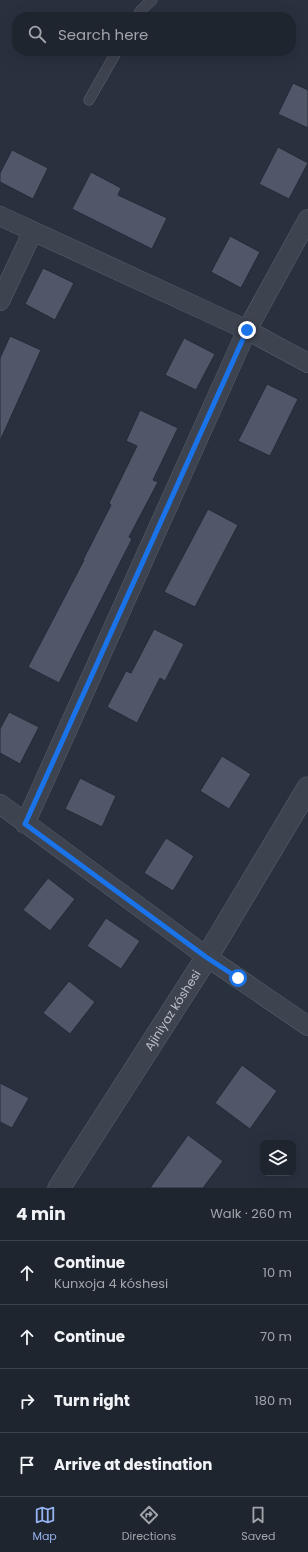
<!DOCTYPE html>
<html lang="en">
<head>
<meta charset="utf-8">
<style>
	:root { --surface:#1f252f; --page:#2c313b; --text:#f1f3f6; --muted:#a1a5aa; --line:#3c424b; --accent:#95b2f1 }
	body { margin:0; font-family:Poppins,sans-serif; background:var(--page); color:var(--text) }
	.controls { position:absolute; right:12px; bottom:12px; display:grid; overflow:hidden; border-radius:8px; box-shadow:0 4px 16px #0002 }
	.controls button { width:36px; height:36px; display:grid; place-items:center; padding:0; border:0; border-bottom:1px solid var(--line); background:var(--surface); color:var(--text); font:20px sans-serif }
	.stop { position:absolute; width:12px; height:12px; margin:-9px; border:3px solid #1a73e8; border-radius:50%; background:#fff }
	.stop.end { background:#1a73e8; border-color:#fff; box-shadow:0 1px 4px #0008 }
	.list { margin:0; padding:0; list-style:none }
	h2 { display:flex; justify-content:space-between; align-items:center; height:52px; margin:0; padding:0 16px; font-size:17px }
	h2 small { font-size:13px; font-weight:400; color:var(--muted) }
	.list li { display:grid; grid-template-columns:26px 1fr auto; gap:12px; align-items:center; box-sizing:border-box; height:64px; padding:0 16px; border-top:1px solid var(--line) }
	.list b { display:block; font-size:15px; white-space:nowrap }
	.list p { margin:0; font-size:13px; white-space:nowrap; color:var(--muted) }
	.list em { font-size:13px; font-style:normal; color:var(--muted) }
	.icon { flex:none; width:22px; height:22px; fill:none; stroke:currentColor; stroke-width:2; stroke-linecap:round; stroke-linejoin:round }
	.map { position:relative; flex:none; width:308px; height:1188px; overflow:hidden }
	.search { position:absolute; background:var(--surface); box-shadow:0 4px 16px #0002; left:12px; right:12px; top:12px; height:44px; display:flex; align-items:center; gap:10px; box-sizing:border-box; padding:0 14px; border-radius:16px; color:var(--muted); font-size:15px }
	.sheet { height:308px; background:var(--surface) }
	nav { display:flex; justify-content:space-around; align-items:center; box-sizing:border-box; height:56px; border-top:1px solid var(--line); background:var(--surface); font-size:11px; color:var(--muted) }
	nav a { display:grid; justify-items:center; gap:2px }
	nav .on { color:var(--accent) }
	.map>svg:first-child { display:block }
	.building { fill:#505768; stroke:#242a37 }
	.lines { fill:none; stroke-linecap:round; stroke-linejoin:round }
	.service-casing { stroke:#5b616d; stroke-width:11 }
	.minor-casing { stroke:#5b616d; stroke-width:20 }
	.tertiary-casing { stroke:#5b616d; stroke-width:23 }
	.service { stroke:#3d434f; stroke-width:10 }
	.minor { stroke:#3d434f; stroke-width:19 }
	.tertiary { stroke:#3d434f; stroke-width:22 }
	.route { stroke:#1a73e8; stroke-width:5 }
	.labels { text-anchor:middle; stroke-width:3; stroke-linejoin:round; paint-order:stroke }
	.street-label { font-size:12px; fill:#babeca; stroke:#222835 }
</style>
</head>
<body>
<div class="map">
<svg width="308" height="1188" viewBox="0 0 308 1188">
	<rect width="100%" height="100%" fill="#29313f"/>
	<path class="building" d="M 293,83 L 308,90 L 308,128 L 278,114 Z
		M 278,147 L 308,163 L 289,199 L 259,184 Z
		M 12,150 L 48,168 L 33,199 L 0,182 L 0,173 Z
		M 91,172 L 121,188 L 118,195 L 167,218 L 152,249 L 72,209 Z
		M 230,236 L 260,252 L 241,288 L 211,272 Z
		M 43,268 L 74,283 L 55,320 L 25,304 Z
		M 10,336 L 41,350 L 0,441 L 0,358 Z
		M 184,338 L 215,354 L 196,390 L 165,375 Z
		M 267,384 L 298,399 L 270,456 L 238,441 Z
		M 140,410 L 178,428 L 153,480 L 158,482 L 129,537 L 132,539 L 59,683 L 28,667 L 84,560 L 83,560 L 111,505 L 109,503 L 137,446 L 126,441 Z
		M 208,509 L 238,525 L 195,607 L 164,592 Z
		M 154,629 L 184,644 L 165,681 L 160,678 L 137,723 L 107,707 L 126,671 L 131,673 Z
		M 9,712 L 39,727 L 20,764 L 0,753 L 0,729 Z
		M 222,756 L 251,774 L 229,809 L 200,791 Z
		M 80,778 L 116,796 L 102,827 L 65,809 Z
		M 166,838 L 194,856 L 173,891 L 144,873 Z
		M 48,878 L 75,899 L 50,931 L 23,910 Z
		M 106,918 L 140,941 L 121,969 L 87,946 Z
		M 69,981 L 95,1002 L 70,1034 L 43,1013 Z
		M 242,1065 L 277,1091 L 250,1129 L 215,1103 Z
		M 0,1083 L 29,1098 L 12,1128 L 0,1122 Z
		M 188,1135 L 223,1161 L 203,1188 L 150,1188 Z"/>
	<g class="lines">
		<g class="service-casing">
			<path id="service" d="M 137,17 L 141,10 L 152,0
				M 89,100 L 117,51"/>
		</g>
		<g class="minor-casing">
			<path id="minor" d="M 0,216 L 247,330 L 308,363
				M 0,301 L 33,231
				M 0,804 L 207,957 L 308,1026
				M 25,824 L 247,330 L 308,219"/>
		</g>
		<g class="tertiary-casing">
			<g id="tertiary">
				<path id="s1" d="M 59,1188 L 207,957 L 308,788"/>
			</g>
		</g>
		<use href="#service" class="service"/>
		<use href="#minor" class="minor"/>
		<use href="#tertiary" class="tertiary"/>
	</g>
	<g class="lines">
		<path class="route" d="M 238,978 L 206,957 L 25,824 L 247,330"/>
	</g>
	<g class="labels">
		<g class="street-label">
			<text dy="4" stroke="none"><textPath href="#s1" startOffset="211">Ajiniyaz kóshesi</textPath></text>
		</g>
	</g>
</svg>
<div class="controls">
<button><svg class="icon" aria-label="layers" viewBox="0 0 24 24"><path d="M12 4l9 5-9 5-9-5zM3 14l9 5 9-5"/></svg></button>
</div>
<div class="stop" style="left:238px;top:978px"></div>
<div class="stop end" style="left:247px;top:330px"></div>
<div class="search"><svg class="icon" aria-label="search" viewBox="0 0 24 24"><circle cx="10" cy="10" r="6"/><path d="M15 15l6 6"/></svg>Search here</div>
</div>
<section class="sheet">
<h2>4 min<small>Walk · 260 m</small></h2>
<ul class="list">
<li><svg class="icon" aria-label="ahead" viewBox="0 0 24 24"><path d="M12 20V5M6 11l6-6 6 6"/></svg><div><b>Continue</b><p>Kunxoja 4 kóshesi</p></div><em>10 m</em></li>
<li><svg class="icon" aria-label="ahead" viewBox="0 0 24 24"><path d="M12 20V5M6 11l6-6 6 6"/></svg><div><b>Continue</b></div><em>70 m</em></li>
<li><svg class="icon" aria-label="right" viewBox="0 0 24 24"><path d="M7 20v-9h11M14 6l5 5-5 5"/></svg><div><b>Turn right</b></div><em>180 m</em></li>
<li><svg class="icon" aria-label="arrive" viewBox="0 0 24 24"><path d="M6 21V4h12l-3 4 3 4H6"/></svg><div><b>Arrive at destination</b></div></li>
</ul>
</section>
<nav>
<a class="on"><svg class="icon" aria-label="map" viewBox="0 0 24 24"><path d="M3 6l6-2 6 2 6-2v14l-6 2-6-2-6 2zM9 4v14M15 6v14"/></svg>Map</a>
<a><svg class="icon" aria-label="directions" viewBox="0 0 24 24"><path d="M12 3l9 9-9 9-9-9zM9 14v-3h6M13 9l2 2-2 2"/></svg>Directions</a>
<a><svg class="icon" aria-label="saved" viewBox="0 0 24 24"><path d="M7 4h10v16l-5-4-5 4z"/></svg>Saved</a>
</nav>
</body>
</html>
